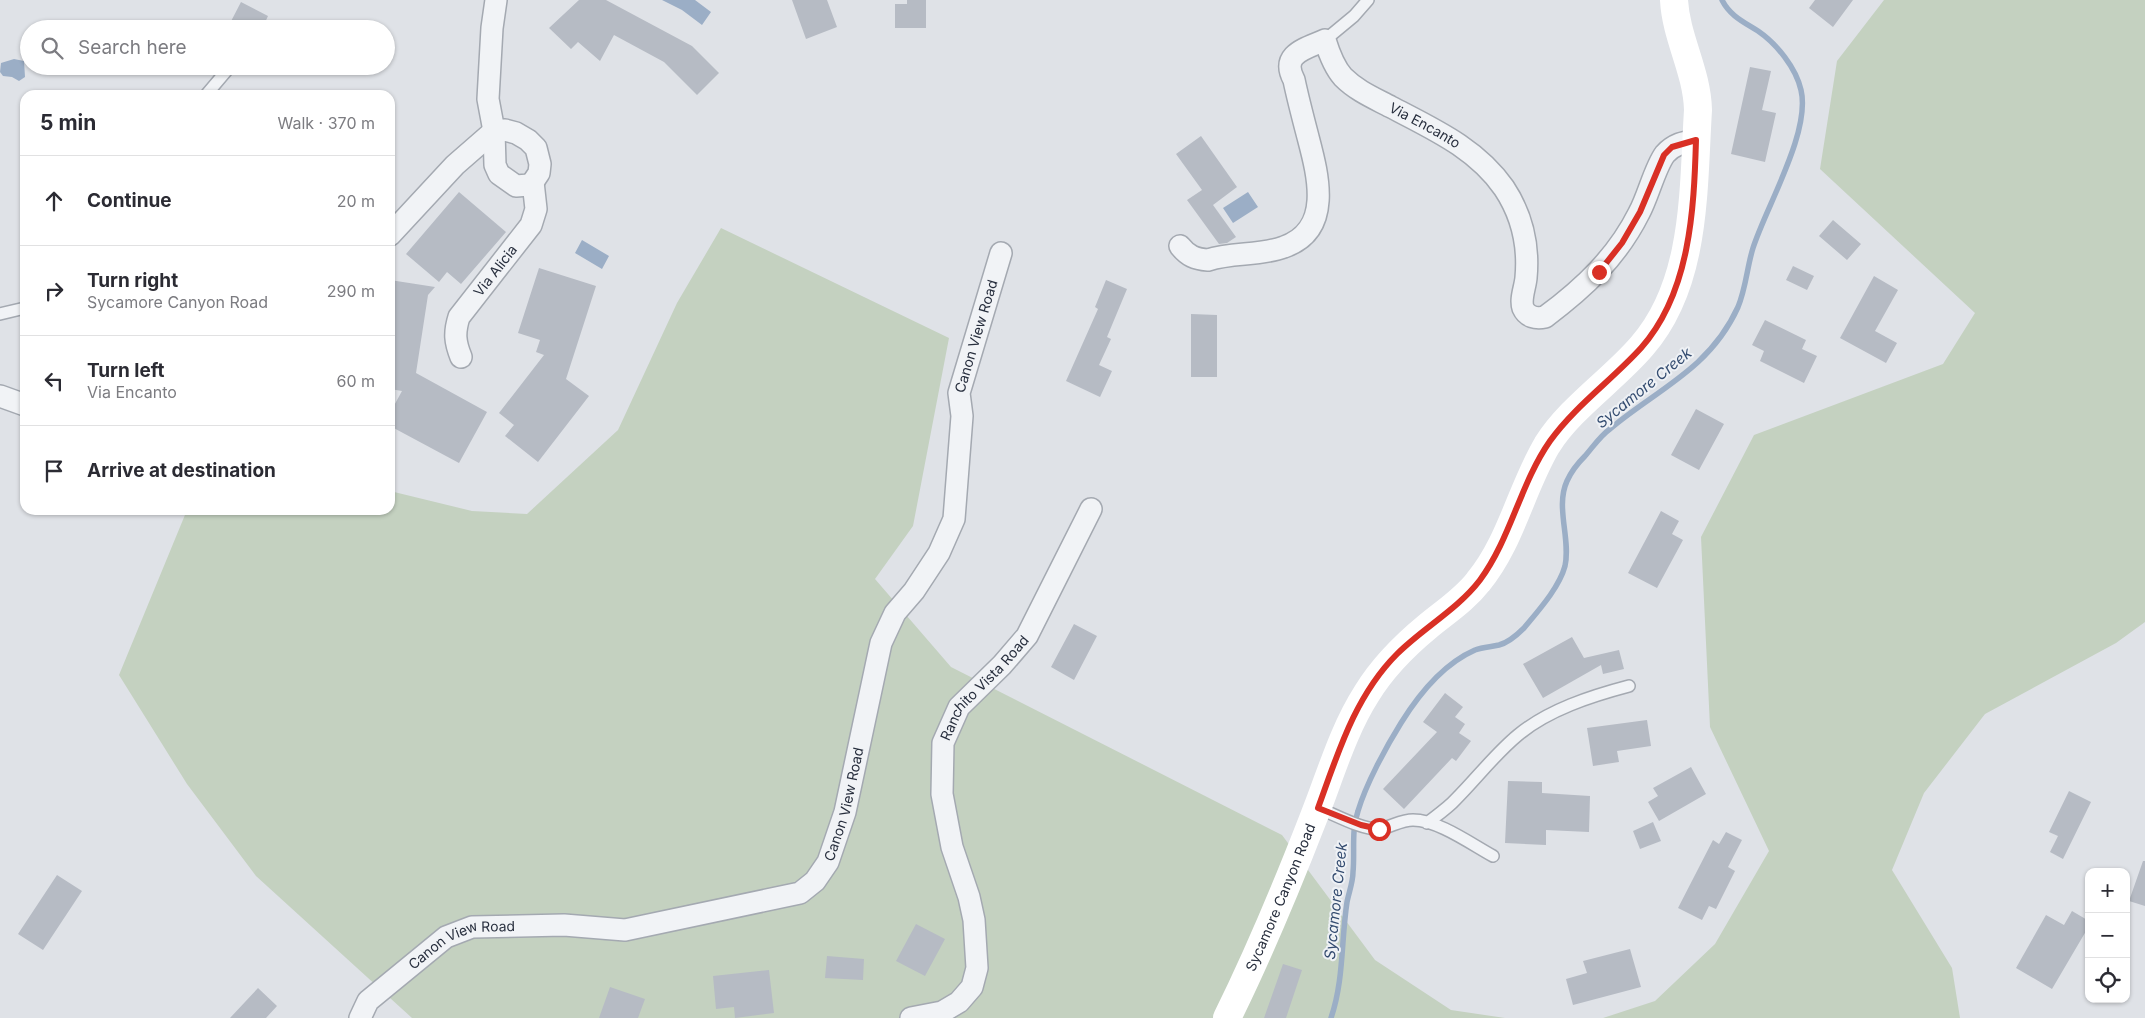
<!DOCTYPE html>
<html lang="en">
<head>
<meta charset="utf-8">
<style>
	:root { --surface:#fff; --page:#f7f7f7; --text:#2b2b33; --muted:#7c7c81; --line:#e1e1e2 }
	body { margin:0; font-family:Inter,sans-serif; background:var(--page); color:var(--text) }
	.controls { position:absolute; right:15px; bottom:15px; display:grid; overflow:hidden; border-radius:10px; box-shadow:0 1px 4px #0004 }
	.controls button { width:45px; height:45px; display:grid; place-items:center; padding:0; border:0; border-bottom:1px solid var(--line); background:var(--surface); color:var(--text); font:25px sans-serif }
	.stop { position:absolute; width:15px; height:15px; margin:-11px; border:4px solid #d93025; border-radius:50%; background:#fff }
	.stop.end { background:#d93025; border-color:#fff; box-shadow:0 1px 5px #0008 }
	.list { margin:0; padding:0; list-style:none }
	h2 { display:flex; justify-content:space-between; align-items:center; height:65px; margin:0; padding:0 20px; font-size:21px }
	h2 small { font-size:16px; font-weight:400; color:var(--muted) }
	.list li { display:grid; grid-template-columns:32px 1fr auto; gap:15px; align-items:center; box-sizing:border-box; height:90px; padding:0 20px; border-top:1px solid var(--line) }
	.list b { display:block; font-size:19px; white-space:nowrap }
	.list p { margin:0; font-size:16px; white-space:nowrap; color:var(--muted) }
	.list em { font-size:16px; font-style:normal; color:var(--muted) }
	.icon { flex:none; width:28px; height:28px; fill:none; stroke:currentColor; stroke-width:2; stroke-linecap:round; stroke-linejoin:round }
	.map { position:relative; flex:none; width:2145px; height:1018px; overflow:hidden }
	.search { position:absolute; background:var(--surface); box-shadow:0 1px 4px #0004; left:20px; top:20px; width:375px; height:55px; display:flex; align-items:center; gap:12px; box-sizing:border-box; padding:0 18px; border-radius:28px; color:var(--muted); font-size:19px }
	.panel { position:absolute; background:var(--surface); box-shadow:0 1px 4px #0004; left:20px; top:90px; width:375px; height:425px; border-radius:15px }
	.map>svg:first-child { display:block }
	.green { fill:#c4d1c0 }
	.water { fill:#9baec6 }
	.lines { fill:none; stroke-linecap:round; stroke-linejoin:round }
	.stream { stroke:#9baec6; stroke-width:5.5 }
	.building { fill:#b6bbc4 }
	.lane-casing { stroke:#a4a9b1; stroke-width:14 }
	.street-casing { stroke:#a4a9b1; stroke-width:24 }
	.lane { stroke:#f1f3f6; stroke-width:11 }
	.street { stroke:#f1f3f6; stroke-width:21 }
	.secondary { stroke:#fff; stroke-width:28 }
	.route { stroke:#d93025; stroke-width:6 }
	.labels { text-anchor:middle; stroke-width:4; stroke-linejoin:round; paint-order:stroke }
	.street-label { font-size:14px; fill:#282f3e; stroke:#eef1f5 }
	.water-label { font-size:15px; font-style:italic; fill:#344c70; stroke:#eef1f5 }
</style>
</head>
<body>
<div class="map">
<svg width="2145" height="1018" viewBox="0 0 2145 1018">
	<rect width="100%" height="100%" fill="#dfe2e7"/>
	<path class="green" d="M 1884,0 L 2145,0 L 2145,622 L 2116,643 L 1985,714 L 1924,793 L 1892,870 L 1952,968 L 1960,1018 L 1603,1018 L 1655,1001 L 1715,944 L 1769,851 L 1710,727 L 1701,537 L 1754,435 L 1943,364 L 1975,313 L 1820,169 L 1837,61 Z
		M 721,228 L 949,338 L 913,526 L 875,579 L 951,667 L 1282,835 L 1375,960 L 1451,1010 L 1505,1018 L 412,1018 L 256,876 L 187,784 L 119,675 L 187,510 L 390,510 L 390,491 L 472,511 L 527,514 L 618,430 L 677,303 Z"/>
	<path class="water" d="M 662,0 L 695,0 L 711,12 L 702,25 L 682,10 Z
		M 14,59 L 24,61 L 25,77 L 19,81 L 12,77 L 3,76 L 0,72 L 1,63 Z
		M 1248,192 L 1258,207 L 1233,223 L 1223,208 Z
		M 582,240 L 609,256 L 602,269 L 575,253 Z"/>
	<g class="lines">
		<path class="stream" d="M 1331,1018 C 1344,980 1341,941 1347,902 C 1349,892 1353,882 1353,872 C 1355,852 1351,831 1358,811 C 1366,784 1386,747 1401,723 C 1419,694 1443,664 1475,650 C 1483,647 1490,647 1499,645 C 1507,643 1518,634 1524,628 C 1538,611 1559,588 1565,566 C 1571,539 1555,507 1567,481 C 1571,472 1578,463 1585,456 C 1593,447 1600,436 1610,429 C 1638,405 1671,387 1698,362 C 1714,347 1729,327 1738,307 C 1746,288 1747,267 1753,248 C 1766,207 1811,132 1801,90 C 1796,68 1777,44 1758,31 C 1744,22 1730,16 1722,0"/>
	</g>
	<path class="building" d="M 579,0 L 606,0 L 692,46 L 719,73 L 697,95 L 664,62 L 614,35 L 600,61 L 578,42 L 571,49 L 549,28 Z
		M 792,0 L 827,0 L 837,27 L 806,39 Z
		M 907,0 L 926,0 L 926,28 L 895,28 L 895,4 L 907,4 Z
		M 1815,0 L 1853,0 L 1833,27 L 1809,8 Z
		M 241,2 L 268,16 L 262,29 L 227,29 Z
		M 1750,67 L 1771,71 L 1762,110 L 1776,113 L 1765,162 L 1731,154 Z
		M 1201,136 L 1237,187 L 1213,205 L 1236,237 L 1227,243 L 1219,244 L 1187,200 L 1202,190 L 1176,154 Z
		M 459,192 L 506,232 L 461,284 L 447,272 L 439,282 L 406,254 Z
		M 1833,220 L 1861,244 L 1847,260 L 1819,236 Z
		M 1793,266 L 1814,276 L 1807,290 L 1786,280 Z
		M 539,268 L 596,286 L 566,379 L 589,396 L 538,462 L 505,436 L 514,425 L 499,413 L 544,355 L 536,352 L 540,340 L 518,333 Z
		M 1874,276 L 1898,290 L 1875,331 L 1897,343 L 1886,363 L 1840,338 Z
		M 390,280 L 435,287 L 428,295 L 416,373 L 487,412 L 459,463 L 390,426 L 390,413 L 402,391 L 390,389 Z
		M 1106,280 L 1127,289 L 1107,337 L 1111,339 L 1099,365 L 1112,371 L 1100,397 L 1066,381 L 1098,309 L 1095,307 Z
		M 1191,314 L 1217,315 L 1217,377 L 1191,377 Z
		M 1765,320 L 1806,340 L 1802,349 L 1817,356 L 1804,383 L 1760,361 L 1764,351 L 1752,345 Z
		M 1696,409 L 1724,424 L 1699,470 L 1671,455 Z
		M 1661,511 L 1679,521 L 1672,534 L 1683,540 L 1657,588 L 1628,573 Z
		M 1074,624 L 1097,636 L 1074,680 L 1051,667 Z
		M 1572,637 L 1584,658 L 1619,650 L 1624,669 L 1603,674 L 1601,665 L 1543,698 L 1523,664 Z
		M 1445,693 L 1463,707 L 1455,717 L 1465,724 L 1459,733 L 1471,741 L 1456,761 L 1452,758 L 1404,809 L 1383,789 L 1437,732 L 1423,722 Z
		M 1647,720 L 1651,746 L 1617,751 L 1619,762 L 1593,766 L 1587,728 Z
		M 1691,767 L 1706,794 L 1659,821 L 1648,802 L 1658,796 L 1653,788 Z
		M 1508,781 L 1542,782 L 1542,793 L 1590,796 L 1589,832 L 1546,830 L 1546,845 L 1505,843 Z
		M 2069,791 L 2091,802 L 2063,859 L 2050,852 L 2058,836 L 2049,832 Z
		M 1653,822 L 1661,841 L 1640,849 L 1633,831 Z
		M 1726,832 L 1742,840 L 1728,867 L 1735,871 L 1716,909 L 1709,906 L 1702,920 L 1678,908 L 1713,840 L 1719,844 Z
		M 2143,861 L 2145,861 L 2145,906 L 2129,901 Z
		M 57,875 L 82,891 L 43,950 L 18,934 Z
		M 2072,911 L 2089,921 L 2089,926 L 2052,989 L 2016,968 L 2046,915 L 2064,925 Z
		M 916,924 L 945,939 L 925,976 L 896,961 Z
		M 1630,949 L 1641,987 L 1573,1005 L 1566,979 L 1587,973 L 1583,961 Z
		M 827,956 L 864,959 L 863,980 L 825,978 Z
		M 1283,964 L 1302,970 L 1286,1018 L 1264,1018 Z
		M 769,970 L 774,1013 L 735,1018 L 734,1007 L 716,1009 L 713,976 Z
		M 610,987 L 645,999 L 638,1018 L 599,1018 Z
		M 258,988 L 277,1006 L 266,1018 L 230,1018 Z"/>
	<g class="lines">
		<g class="lane-casing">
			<path id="lane" d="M 1325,40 L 1354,16 L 1368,0
				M 206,95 L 228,69
				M 0,314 L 25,308
				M 1318,808 C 1334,814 1362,830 1379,829 C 1391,827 1401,820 1413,820 C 1438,820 1471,844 1493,856
				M 1427,823 C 1436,816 1448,808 1456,799 C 1477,778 1495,754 1518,735 C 1548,710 1591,696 1629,686"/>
		</g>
		<g class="street-casing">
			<g id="street">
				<path d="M 494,131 L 505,130 L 516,133 L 528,140 L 536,148 L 540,164 L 539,173 L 533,182 L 529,185 L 516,186 L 499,174 L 495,165 L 494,131 L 488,99 L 492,28 L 496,0"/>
				<path d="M 390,235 L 455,165 L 494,131"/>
				<path id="s1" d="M 1180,246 C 1188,256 1195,259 1208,260 C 1232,252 1260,256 1284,247 C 1333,230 1318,175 1308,137 C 1303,118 1298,99 1294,80 C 1280,54 1305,49 1325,40 C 1329,53 1334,67 1343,77 C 1357,91 1374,98 1391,107 C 1433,129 1476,148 1504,188 C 1522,215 1529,246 1526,278 C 1525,288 1520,299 1523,308 C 1527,317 1536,319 1545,317 C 1584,288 1617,257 1639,213 C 1648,197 1655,167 1665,154 C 1674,144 1684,142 1696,140"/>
				<path id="s2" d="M 461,357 C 455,342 454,333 459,317 L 531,225 L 536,209 L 533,182"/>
				<path d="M 0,396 L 25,405"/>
				<path id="s3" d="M 360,1018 L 368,1001 L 446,937 L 472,927 L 564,925 L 625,930 L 800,893 L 815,881 L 828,862 L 845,812 L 881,643 L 895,613 L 914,591 L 939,553 L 954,519 L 962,416 L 959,393 L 1001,253"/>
				<path id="s4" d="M 911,1018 L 942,1012 L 959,1002 L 972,987 L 977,968 L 974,920 L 969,897 L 952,847 L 942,794 L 943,743 L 959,707 L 1002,665 L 1027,636 L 1091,509"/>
			</g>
		</g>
		<use href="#lane" class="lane"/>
		<use href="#street" class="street"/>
		<path class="secondary" id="s5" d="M 1227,1018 C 1259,953 1287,886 1313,819 C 1330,777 1342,732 1367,693 C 1383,667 1404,646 1427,627 C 1445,612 1464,600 1478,582 C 1511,542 1521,489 1547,445 C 1570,408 1614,379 1642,346 C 1697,283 1693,189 1698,110 C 1697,71 1676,38 1674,0"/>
	</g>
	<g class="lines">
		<path class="route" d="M 1379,829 L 1361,825 L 1318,808 C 1338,753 1355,696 1397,654 C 1423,628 1458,609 1480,580 C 1511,538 1520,484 1550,441 C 1575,406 1612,380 1641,348 C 1690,293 1694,210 1696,140 L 1672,147 L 1664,155 L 1640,212 L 1622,243 L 1599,272"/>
	</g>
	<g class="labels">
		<g class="street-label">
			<text dy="5" stroke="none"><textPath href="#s1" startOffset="492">Via Encanto</textPath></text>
			<text dy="5" stroke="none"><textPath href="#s2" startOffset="100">Via Alicia</textPath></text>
			<text dy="5" stroke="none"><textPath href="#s3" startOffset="1078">Canon View Road</textPath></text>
			<text dy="5" stroke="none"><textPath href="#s4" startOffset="390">Ranchito Vista Road</textPath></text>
			<text dy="5" stroke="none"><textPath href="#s3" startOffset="582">Canon View Road</textPath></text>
			<text dy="5" stroke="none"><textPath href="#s5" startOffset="132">Sycamore Canyon Road</textPath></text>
			<text dy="5" stroke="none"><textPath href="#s3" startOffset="132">Canon View Road</textPath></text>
		</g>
		<g class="water-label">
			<text transform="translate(1644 388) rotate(-39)" y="5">Sycamore Creek</text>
			<text transform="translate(1336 901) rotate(-84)" y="5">Sycamore Creek</text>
		</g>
	</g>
</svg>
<div class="controls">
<button>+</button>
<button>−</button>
<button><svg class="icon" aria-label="locate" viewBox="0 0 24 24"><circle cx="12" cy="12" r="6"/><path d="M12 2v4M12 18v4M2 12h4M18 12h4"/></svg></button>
</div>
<div class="stop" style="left:1379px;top:829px"></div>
<div class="stop end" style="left:1599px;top:272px"></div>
<div class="search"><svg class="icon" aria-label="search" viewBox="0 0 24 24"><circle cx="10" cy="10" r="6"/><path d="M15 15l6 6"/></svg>Search here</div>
<section class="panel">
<h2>5 min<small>Walk · 370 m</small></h2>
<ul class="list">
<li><svg class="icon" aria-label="ahead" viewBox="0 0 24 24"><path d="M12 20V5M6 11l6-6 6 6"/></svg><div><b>Continue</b></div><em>20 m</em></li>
<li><svg class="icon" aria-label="right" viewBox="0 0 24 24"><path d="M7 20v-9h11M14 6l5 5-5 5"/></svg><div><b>Turn right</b><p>Sycamore Canyon Road</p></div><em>290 m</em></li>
<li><svg class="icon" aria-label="left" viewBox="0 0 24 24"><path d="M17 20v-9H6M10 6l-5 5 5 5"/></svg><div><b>Turn left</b><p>Via Encanto</p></div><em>60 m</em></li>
<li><svg class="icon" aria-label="arrive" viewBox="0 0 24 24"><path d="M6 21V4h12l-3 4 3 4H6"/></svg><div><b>Arrive at destination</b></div></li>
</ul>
</section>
</div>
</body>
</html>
